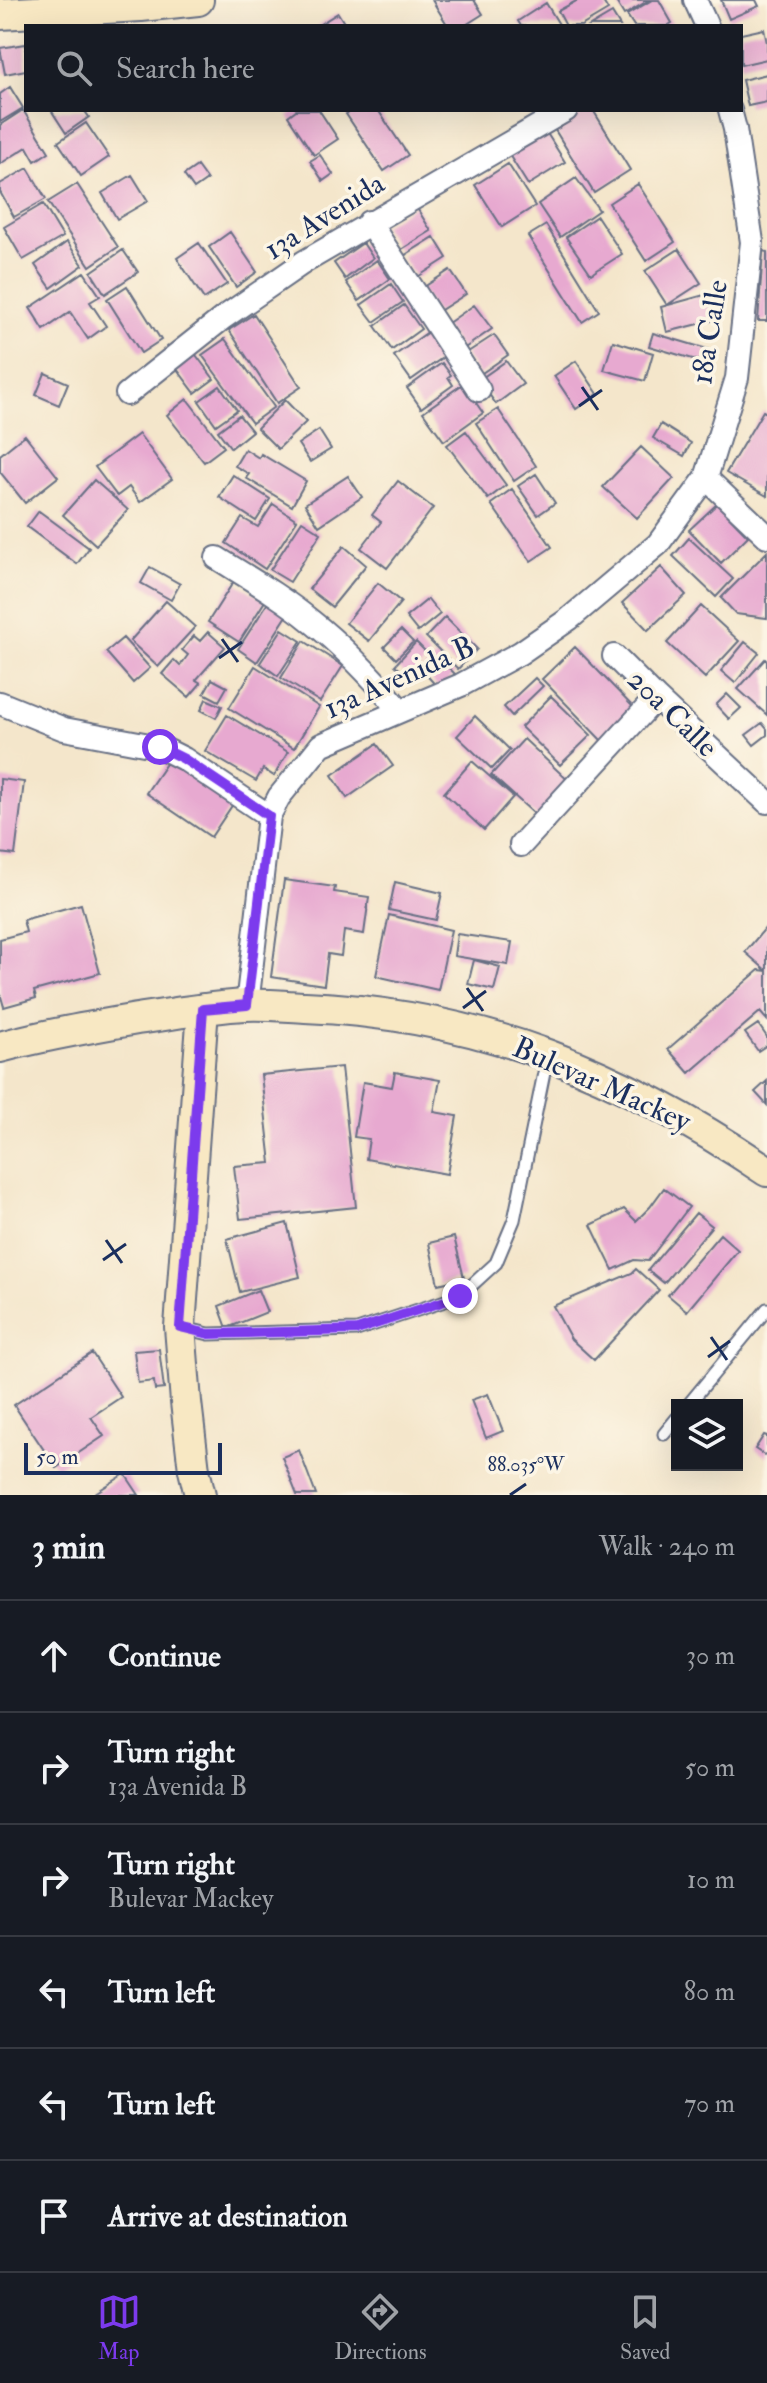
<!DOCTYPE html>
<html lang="en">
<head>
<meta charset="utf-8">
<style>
	:root { --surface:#171b24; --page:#20242c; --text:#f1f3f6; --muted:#9ea1a6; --line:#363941; --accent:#7c3aed }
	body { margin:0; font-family:"IM FELL Double Pica",serif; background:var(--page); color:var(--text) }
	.controls { position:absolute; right:24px; bottom:24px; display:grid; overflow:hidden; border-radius:0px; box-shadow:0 8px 32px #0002 }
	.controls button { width:72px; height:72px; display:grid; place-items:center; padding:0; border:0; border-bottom:2px solid var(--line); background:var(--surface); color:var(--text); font:40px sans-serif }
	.scale { position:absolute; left:24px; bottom:20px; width:198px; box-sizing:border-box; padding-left:8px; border:4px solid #1b2f5e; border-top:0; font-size:22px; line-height:28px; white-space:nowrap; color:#1b2f5e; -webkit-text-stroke:6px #fcf5e5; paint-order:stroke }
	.stop { position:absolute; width:24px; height:24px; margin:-18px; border:6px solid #7c3aed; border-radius:50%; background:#fff }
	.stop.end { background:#7c3aed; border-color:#fff; box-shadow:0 2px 8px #0008 }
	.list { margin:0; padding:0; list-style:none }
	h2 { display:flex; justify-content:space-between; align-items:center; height:104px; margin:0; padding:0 32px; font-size:34px }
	h2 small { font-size:26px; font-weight:400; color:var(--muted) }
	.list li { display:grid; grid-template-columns:52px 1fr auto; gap:24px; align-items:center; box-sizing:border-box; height:112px; padding:0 32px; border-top:2px solid var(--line) }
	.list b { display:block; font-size:30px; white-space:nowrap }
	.list p { margin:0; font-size:26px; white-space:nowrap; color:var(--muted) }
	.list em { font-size:26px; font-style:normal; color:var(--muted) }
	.icon { flex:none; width:44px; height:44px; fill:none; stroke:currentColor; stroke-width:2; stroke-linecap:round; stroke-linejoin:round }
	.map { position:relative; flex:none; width:767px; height:1495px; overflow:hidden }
	.search { position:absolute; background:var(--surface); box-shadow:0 8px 32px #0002; left:24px; right:24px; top:24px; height:88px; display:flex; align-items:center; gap:20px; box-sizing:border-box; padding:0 28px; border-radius:0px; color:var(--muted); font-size:30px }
	.sheet { height:776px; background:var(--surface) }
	nav { display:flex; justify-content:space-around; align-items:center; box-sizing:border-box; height:112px; border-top:2px solid var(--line); background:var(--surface); font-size:22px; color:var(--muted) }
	nav a { display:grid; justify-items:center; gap:4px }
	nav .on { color:var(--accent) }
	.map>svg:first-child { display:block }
	.building { fill:#e7a9d0 }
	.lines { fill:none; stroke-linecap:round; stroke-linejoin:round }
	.lane-casing { stroke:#676f84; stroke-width:15 }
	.street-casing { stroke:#676f84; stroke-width:26 }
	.secondary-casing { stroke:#676f84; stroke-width:34 }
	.lane { stroke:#fff; stroke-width:11 }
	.street { stroke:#fff; stroke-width:22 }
	.secondary { stroke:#f8e8c3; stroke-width:30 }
	.route { stroke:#7c3aed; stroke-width:10 }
	.ticks { fill:none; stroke:#1b2f5e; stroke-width:3 }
	.labels { text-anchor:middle; stroke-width:7; stroke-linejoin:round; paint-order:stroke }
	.street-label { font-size:30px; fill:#1b2f5e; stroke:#fcf5e5 }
	.ticks-label { font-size:20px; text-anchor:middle; fill:#1b2f5e; stroke:#fcf5e5; stroke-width:7; stroke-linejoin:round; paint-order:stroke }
</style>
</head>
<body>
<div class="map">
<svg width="767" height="1495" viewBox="0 0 767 1495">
	<rect width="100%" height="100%" fill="#fcf5e5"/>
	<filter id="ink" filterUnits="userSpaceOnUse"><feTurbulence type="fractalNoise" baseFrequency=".0125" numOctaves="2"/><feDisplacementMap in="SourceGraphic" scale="16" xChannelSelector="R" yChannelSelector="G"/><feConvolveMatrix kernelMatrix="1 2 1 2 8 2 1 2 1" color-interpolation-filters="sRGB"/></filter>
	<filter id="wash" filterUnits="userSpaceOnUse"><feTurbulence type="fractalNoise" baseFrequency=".006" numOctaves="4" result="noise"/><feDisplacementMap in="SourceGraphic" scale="32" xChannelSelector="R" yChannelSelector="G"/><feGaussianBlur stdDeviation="1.8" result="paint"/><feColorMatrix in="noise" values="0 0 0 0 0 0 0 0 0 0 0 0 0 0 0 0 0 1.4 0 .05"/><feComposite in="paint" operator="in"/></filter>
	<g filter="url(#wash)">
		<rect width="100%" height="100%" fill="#f4e6cb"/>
		<g id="blocks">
			<path class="building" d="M 432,0 L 474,0 L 483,14 L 464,26 L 448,26 Z
				M 578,0 L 602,0 L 608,10 L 581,26 L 566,26 L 558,11 Z
				M 615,0 L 649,0 L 624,15 Z
				M 652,0 L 659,0 L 672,23 L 667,26 L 634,26 L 627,15 Z
				M 721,0 L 756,0 L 759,6 L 729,19 Z
				M 546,3 L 560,26 L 521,26 L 518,21 Z
				M 338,13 L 346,26 L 317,26 Z
				M 612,13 L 620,26 L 590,26 Z
				M 764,29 L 767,43 L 767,59 L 741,65 L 741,34 Z
				M 26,44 L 26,70 L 5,74 L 0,48 Z
				M 767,74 L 767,102 L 748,106 L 742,80 Z
				M 10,87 L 23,108 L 0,122 L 0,94 Z
				M 23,110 L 49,152 L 35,161 L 27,147 L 0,164 L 0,125 Z
				M 51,110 L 84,110 L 89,117 L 66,133 Z
				M 296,110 L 319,110 L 338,139 L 314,155 L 288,116 Z
				M 352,110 L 378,110 L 408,155 L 384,171 L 346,114 Z
				M 569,110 L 593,110 L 630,170 L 594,193 L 550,122 Z
				M 86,123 L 109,157 L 81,176 L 58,142 Z
				M 543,127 L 565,162 L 528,185 L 506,150 Z
				M 320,155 L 333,174 L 323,181 L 310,161 Z
				M 508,164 L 535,206 L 502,227 L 475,185 Z
				M 197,166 L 207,180 L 194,189 L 184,175 Z
				M 28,168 L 46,199 L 14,217 L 0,192 L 0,184 Z
				M 132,175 L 148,201 L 117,219 L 102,193 Z
				M 576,178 L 599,210 L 560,237 L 538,204 Z
				M 77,184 L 118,247 L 90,266 L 48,202 Z
				M 638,184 L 675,242 L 646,261 L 609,203 Z
				M 43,204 L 63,237 L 23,260 L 4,227 Z
				M 415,205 L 431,231 L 399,251 L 383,226 Z
				M 597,216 L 622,254 L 591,274 L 566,237 Z
				M 546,225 L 599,311 L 582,322 L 528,236 Z
				M 230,232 L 257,272 L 236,287 L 209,247 Z
				M 434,237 L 447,258 L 416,278 L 402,257 Z
				M 67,242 L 83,265 L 51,288 L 35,265 Z
				M 199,243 L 227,284 L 204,299 L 177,258 Z
				M 363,243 L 373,258 L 345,279 L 334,263 Z
				M 679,249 L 701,283 L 667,305 L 645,271 Z
				M 123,250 L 138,272 L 105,294 L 91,272 Z
				M 763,251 L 767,252 L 767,321 L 758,321 Z
				M 377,260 L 390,279 L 359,301 L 346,282 Z
				M 450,270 L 466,294 L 436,313 L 421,289 Z
				M 84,272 L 100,296 L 90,302 L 106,326 L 88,339 L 70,312 L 44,330 L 30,308 Z
				M 391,284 L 403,302 L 374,322 L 361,305 Z
				M 127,286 L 161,340 L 141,353 L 107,299 Z
				M 708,294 L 715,320 L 667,332 L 661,307 Z
				M 404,305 L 421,329 L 392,350 L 375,326 Z
				M 474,305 L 492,329 L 462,350 L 444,326 Z
				M 254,314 L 301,387 L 277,403 L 229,330 Z
				M 428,332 L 445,356 L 411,380 L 394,356 Z
				M 653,333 L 707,349 L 703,362 L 649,346 Z
				M 494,335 L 508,355 L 479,375 L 465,354 Z
				M 225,339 L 274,407 L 252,423 L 202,355 Z
				M 613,341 L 653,353 L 645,381 L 604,370 Z
				M 193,351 L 214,379 L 195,393 L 174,365 Z
				M 506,361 L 523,384 L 496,404 L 479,380 Z
				M 576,361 L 598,394 L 576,409 L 554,376 Z
				M 442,363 L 451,375 L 448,377 L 453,385 L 421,408 L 407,388 Z
				M 45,373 L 68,383 L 59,405 L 36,395 Z
				M 463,384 L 483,413 L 444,441 L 423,412 Z
				M 220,386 L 237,410 L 216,425 L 199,401 Z
				M 187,399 L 224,447 L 204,462 L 167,415 Z
				M 285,400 L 306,422 L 278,449 L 257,428 Z
				M 498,409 L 536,466 L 514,481 L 476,423 Z
				M 763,411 L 767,413 L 767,496 L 726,473 Z
				M 239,415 L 252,431 L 231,448 L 218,431 Z
				M 661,424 L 691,443 L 684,456 L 653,438 Z
				M 319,430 L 331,449 L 310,462 L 298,444 Z
				M 466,431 L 506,485 L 488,499 L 447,445 Z
				M 139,434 L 172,479 L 140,502 L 129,487 L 117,496 L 95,467 Z
				M 25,435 L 58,477 L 25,503 L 0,472 L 0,455 Z
				M 641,447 L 674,478 L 637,518 L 603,487 Z
				M 245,449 L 259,458 L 261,454 L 306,481 L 292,506 L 246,478 L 249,474 L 235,466 Z
				M 536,474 L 555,503 L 538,515 L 518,486 Z
				M 233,475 L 270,499 L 256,521 L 219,497 Z
				M 348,476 L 362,497 L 319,526 L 305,504 Z
				M 94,480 L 128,510 L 96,545 L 63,515 Z
				M 398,481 L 433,508 L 387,568 L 361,548 L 381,522 L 372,515 Z
				M 512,489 L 552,547 L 531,561 L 491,504 Z
				M 273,504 L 297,520 L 265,569 L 226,543 L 242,518 L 258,527 Z
				M 717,504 L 748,536 L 721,563 L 689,530 Z
				M 39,511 L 89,548 L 77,564 L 27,527 Z
				M 302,521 L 321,533 L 290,582 L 270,570 Z
				M 689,538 L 733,579 L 716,597 L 673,556 Z
				M 344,546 L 366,565 L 332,607 L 309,589 Z
				M 767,552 L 767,618 L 736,614 L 721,598 Z
				M 150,567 L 180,584 L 171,600 L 141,583 Z
				M 661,567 L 686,595 L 648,630 L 622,603 Z
				M 234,581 L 265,601 L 239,642 L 208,622 Z
				M 378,583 L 401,602 L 369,641 L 346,623 Z
				M 273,595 L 292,608 L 257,662 L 238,649 Z
				M 428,599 L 440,614 L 418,632 L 406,617 Z
				M 166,601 L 195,627 L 158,667 L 130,641 Z
				M 701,606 L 739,641 L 705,678 L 667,643 Z
				M 445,617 L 477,649 L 458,669 L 426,637 Z
				M 282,629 L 301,641 L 278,676 L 260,663 Z
				M 401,630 L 413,642 L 396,659 L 384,647 Z
				M 208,632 L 225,647 L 196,680 L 201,683 L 189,697 L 162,674 L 174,660 L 180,666 L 188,655 L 182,650 L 194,636 L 200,641 Z
				M 123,638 L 150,668 L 133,683 L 106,652 Z
				M 304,641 L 343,666 L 320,702 L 281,678 Z
				M 416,642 L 430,656 L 410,679 L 395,665 Z
				M 745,642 L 759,653 L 735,683 L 721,671 Z
				M 575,647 L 636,710 L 603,742 L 542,679 Z
				M 437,656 L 455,674 L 439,689 L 422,670 Z
				M 765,659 L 767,661 L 767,715 L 738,689 Z
				M 255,666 L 319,707 L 294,748 L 229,708 Z
				M 535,678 L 543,686 L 512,716 L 504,707 Z
				M 212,679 L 227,687 L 219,701 L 204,693 Z
				M 727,694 L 741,708 L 729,719 L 716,705 Z
				M 551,696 L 591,735 L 560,765 L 521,727 Z
				M 206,699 L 222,706 L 216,718 L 201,710 Z
				M 227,715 L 288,752 L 274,776 L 263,769 L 256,781 L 205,751 Z
				M 475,716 L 510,750 L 492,769 L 457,736 Z
				M 762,723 L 767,729 L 767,735 L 754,745 L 746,735 Z
				M 524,739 L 573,785 L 541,820 L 491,775 Z
				M 377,744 L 393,766 L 347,798 L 332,775 Z
				M 170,758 L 235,801 L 211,837 L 146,793 Z
				M 472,761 L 513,797 L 484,830 L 444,793 Z
				M 0,779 L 24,782 L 15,855 L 0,853 Z
				M 284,880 L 335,887 L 334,892 L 369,897 L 364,934 L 344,931 L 341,956 L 328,954 L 324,985 L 271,977 Z
				M 395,882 L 442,893 L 436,920 L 389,910 Z
				M 81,904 L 100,973 L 34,991 L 36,998 L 4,1007 L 0,993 L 0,939 L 26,932 L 23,920 Z
				M 389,915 L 451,930 L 438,990 L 376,976 Z
				M 767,926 L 767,971 L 745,952 Z
				M 457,934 L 512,942 L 508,965 L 454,956 Z
				M 474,960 L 500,967 L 494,990 L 468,984 Z
				M 759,970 L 767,971 L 767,1020 L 760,1012 L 689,1073 L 668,1049 Z
				M 758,1024 L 767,1037 L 767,1045 L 758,1051 L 745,1033 Z
				M 341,1067 L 356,1207 L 240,1219 L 234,1166 L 271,1163 L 261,1075 Z
				M 395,1072 L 440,1080 L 434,1112 L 457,1116 L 447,1174 L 366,1159 L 369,1139 L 354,1137 L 363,1082 L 392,1087 Z
				M 767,1081 L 767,1105 L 755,1092 Z
				M 664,1188 L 689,1207 L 648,1261 L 634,1260 L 613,1270 L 591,1225 L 624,1209 L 636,1221 L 650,1207 Z
				M 696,1213 L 712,1226 L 664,1283 L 648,1270 Z
				M 287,1223 L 300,1277 L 240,1292 L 227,1239 Z
				M 720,1234 L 738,1250 L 687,1311 L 668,1295 Z
				M 454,1237 L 464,1278 L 438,1284 L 429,1243 Z
				M 636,1269 L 659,1290 L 594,1360 L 571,1339 L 553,1306 L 632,1273 Z
				M 258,1290 L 267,1312 L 227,1328 L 219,1306 Z
				M 159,1349 L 164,1389 L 155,1390 L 154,1381 L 138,1383 L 134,1351 Z
				M 92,1353 L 121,1397 L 91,1417 L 104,1436 L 56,1468 L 14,1405 Z
				M 488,1394 L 503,1431 L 486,1438 L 471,1400 Z
				M 764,1435 L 767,1436 L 767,1457 L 755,1449 Z
				M 299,1450 L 316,1495 L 297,1495 L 282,1457 Z
				M 125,1474 L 139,1495 L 92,1495 Z"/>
		</g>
	</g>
	<g filter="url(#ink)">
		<use href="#blocks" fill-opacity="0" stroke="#676f84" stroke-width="2"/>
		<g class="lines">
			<g class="lane-casing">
				<path id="lane" d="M 184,1328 L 209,1334 L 357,1330 L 460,1296 L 496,1263 L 514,1220 L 547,1058
					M 688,1405 L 767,1309
					M 664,1434 L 677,1418"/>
			</g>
			<g class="street-casing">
				<path id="street" d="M 695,0 L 707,26
					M 730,110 L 735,129 L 752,242 L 737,378 L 706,478 L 767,536
					M 369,222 L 479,390
					M 127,394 L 223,318 L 304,262 L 566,110
					M 217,558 C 249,578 282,597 311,621 C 344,647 373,678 400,710
					M 614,656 L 656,698 L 767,802
					M 0,703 L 64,729 L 160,747 L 184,759 L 269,816
					M 521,845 L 656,698
					M 247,1005 L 269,816 L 279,797 L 321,745 L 461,685 L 520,653 L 569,619 L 658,544 L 706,478"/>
			</g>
			<g class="secondary-casing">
				<path id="secondary" d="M 0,14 L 141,6 L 198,0
					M 0,1047 C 45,1035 91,1027 137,1019 C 173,1014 208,1007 245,1005 C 265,1004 285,1006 305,1007 C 481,1014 623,1074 767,1171
					M 200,1495 L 194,1470 L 186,1402 L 180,1327 L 203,1009"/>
			</g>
			<use href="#lane" class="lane"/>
			<use href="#street" class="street"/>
			<use href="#secondary" class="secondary"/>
		</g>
	</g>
	<g class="lines" filter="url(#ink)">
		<path class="route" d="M 160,747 L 184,759 L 269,816 L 247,1005 L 203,1009 L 180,1327 L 209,1334 L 357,1330 L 460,1296"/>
	</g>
	<path class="ticks" d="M 582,387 L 598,410M 579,406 L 602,390M 222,639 L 238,662M 219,658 L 242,642M 467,988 L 483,1011M 463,1008 L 486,991M 106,1240 L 122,1263M 103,1260 L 126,1244M 711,1337 L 727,1360M 708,1357 L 730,1341M 510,1495 L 526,1484"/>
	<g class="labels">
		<g class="street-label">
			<text transform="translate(324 216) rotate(-32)" y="10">13a Avenida</text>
			<text transform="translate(709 332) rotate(-81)" y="10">18a Calle</text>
			<text transform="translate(399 677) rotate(-24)" y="10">13a Avenida B</text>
			<text transform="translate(673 713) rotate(44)" y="10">20a Calle</text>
			<text transform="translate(602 1084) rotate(24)" y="10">Bulevar Mackey</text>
		</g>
	</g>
	<g class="ticks-label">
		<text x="526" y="1471">88.035°W</text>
	</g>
</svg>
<div class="controls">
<button><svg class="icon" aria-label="layers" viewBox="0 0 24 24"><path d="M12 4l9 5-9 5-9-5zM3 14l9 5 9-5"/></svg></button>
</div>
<div class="scale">50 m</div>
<div class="stop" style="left:160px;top:747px"></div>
<div class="stop end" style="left:460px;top:1296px"></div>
<div class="search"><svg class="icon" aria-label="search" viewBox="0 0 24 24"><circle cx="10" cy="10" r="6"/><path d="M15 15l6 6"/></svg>Search here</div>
</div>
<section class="sheet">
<h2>3 min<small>Walk · 240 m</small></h2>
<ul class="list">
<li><svg class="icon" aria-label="ahead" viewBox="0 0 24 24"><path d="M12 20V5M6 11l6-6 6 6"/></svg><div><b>Continue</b></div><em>30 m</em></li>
<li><svg class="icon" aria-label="right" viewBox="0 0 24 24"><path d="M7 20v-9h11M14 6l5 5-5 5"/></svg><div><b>Turn right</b><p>13a Avenida B</p></div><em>50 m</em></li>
<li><svg class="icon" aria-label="right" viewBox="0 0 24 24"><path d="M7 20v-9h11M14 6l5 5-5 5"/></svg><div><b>Turn right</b><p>Bulevar Mackey</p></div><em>10 m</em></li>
<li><svg class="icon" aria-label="left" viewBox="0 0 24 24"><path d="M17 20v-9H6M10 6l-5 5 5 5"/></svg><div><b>Turn left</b></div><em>80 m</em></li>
<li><svg class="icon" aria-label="left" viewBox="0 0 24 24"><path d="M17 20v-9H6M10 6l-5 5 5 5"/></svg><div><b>Turn left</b></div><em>70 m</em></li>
<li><svg class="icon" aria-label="arrive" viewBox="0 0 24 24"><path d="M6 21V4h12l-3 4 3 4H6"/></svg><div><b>Arrive at destination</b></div></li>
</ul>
</section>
<nav>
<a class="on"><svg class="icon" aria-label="map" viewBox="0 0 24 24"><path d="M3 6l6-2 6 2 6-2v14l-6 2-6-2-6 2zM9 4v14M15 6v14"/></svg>Map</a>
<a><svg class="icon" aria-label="directions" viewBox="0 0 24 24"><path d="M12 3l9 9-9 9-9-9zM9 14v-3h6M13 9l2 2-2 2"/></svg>Directions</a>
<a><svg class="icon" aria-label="saved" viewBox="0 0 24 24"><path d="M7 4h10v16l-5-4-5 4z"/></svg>Saved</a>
</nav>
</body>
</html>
